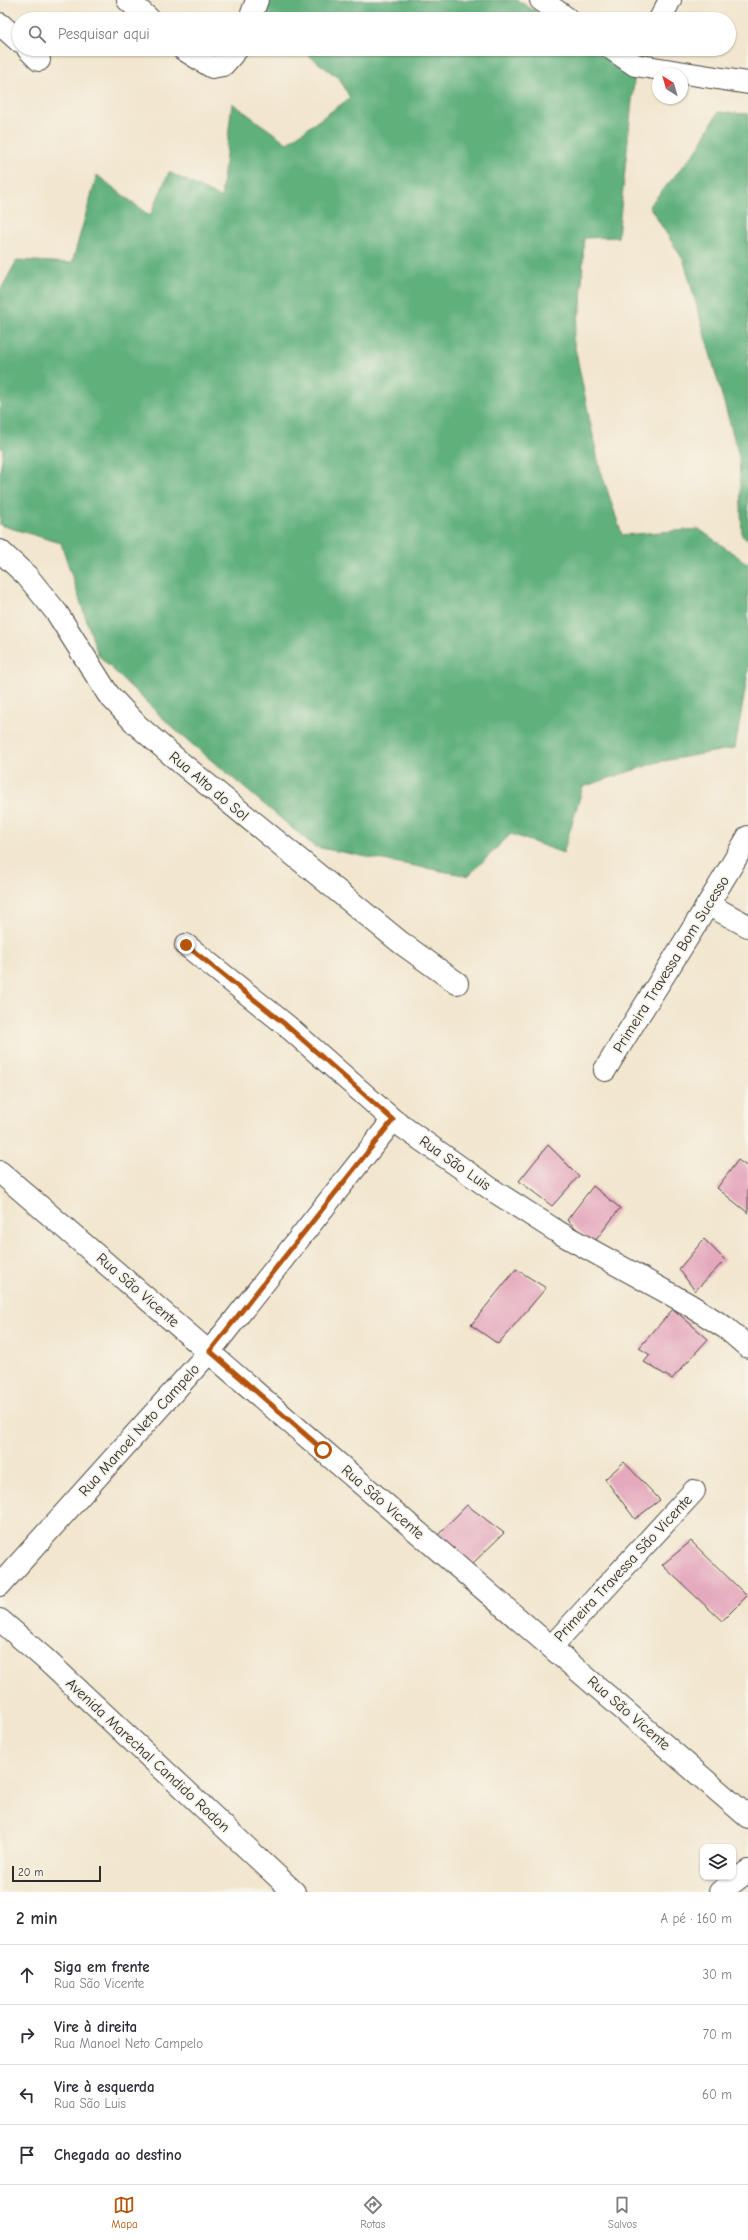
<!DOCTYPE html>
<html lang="pt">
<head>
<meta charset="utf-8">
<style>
	:root { --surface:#fff; --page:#f2f2f3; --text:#2b2b33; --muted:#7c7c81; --line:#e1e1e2; --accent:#b45309 }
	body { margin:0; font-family:"Comic Neue",sans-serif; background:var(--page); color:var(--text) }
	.controls { position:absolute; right:12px; bottom:12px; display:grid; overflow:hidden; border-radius:8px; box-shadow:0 1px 3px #0004 }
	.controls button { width:36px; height:36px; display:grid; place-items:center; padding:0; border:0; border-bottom:1px solid var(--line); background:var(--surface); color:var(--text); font:20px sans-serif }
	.compass { position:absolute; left:652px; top:68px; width:36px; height:36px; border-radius:50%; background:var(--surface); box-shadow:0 1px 3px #0004; rotate:323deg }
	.scale { position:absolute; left:12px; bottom:10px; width:89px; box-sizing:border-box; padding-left:4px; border:2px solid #2b2b2b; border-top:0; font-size:11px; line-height:14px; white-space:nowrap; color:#2b2b2b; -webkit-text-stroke:3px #f7f3e8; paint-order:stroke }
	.stop { position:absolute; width:12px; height:12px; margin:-9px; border:3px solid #b45309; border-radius:50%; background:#fff }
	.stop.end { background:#b45309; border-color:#fff; box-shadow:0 1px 4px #0008 }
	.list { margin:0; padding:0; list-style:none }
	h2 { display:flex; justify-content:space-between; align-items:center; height:52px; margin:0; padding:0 16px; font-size:17px }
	h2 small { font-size:13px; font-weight:400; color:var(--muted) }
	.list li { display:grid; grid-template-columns:26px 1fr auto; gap:12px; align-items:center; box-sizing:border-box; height:60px; padding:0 16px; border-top:1px solid var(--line) }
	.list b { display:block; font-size:15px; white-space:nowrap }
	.list p { margin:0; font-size:13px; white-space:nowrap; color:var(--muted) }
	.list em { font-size:13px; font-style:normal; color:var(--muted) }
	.icon { flex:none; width:22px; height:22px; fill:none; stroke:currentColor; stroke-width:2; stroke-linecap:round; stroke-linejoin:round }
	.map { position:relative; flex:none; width:748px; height:1892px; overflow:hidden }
	.search { position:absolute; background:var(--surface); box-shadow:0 1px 3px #0004; left:12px; right:12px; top:12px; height:44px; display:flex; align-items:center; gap:10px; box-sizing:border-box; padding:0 14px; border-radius:22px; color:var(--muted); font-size:15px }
	.sheet { height:292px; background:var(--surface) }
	nav { display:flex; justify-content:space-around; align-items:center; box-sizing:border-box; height:56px; border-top:1px solid var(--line); background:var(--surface); font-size:11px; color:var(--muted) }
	nav a { display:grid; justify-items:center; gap:2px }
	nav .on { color:var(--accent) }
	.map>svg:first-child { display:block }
	.forest { fill:#61b07b; stroke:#466e53 }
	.building { fill:#e5a9be }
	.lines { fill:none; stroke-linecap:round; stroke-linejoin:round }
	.minor-casing { stroke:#494743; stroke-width:24 }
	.tertiary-casing { stroke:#494743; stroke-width:24 }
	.primary-casing { stroke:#494743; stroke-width:24 }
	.minor { stroke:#fff; stroke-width:22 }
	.tertiary { stroke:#fff; stroke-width:22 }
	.primary { stroke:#fff; stroke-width:22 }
	.route { stroke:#b45309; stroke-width:5 }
	.labels { text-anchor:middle; stroke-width:3.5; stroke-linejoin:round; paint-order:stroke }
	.street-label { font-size:15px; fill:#2b2b2b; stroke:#f7f3e8 }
</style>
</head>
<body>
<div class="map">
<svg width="748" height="1892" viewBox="0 0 748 1892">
	<rect width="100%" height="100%" fill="#f7f3e8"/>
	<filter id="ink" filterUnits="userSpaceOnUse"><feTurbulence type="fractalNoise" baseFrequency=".025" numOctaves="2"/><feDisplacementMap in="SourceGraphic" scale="8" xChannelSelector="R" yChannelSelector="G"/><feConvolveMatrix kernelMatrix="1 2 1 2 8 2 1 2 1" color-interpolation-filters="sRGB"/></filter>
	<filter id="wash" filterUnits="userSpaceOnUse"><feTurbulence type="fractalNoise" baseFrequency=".012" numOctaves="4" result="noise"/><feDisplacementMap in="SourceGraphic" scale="16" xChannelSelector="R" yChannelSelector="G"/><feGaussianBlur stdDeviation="0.9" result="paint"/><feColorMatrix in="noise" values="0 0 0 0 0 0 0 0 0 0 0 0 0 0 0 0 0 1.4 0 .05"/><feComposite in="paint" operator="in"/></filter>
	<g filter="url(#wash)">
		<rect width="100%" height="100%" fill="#f2e6ce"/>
		<path class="forest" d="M 263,0 L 517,0 L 548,19 L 253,19 Z
			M 300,49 L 598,49 L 635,71 L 618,237 L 584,238 L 581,306 L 573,338 L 599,465 L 622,535 L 699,529 L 748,564 L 748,673 L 735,748 L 658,762 L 583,787 L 563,853 L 511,834 L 468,876 L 315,847 L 174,729 L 98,655 L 61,543 L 0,525 L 0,474 L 3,449 L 0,447 L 0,291 L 17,260 L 72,263 L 97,175 L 150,216 L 169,172 L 221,198 L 232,103 L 287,143 L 350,98 L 340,79 Z
			M 718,112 L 748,114 L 748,539 L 742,536 L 739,456 L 684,261 L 649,206 L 697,150 Z"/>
		<g id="blocks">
			<path class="building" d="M 548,1145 L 579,1176 L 552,1206 L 519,1181 Z
				M 738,1160 L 748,1167 L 748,1213 L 717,1188 Z
				M 593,1186 L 620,1208 L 593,1244 L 567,1220 Z
				M 704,1239 L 725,1260 L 695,1291 L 679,1269 Z
				M 516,1269 L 546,1288 L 498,1344 L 471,1325 Z
				M 673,1309 L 708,1339 L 672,1379 L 644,1362 L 650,1355 L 639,1348 Z
				M 624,1462 L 660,1500 L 635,1519 L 605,1479 Z
				M 467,1505 L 504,1533 L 469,1567 L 437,1536 Z
				M 691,1541 L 747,1596 L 722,1621 L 662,1565 Z"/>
		</g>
	</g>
	<g filter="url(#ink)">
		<use href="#blocks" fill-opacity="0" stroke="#494743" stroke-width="1"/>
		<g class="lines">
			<g class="minor-casing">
				<path id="minor" d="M 128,0 L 149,19
					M 541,0 L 568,19
					M 250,19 L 257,0
					M 660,19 L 670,0
					M 0,24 L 19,41
					M 28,49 L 39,60
					M 183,49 L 212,67 L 223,65 L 237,49
					M 612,49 L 635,65 L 748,83
					M 0,551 L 27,576 L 57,613 L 108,694 L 137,725 L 181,763 L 400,942 L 457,983
					M 709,905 L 748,926
					M 186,945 L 286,1025 L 393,1120 L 494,1191 L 558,1232 L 688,1304 L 726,1328 L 748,1347
					M 605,1070 C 652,992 703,916 748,837
					M 0,1172 L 748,1817
					M 0,1585 L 210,1351 L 393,1120
					M 552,1646 L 694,1491"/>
			</g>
			<g class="tertiary-casing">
				<path id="tertiary" d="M 0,1620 L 44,1658 L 294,1892"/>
			</g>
			<g class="primary-casing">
				<path id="primary" d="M 720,1892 L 748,1871"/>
			</g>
			<use href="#minor" class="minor"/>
			<use href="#tertiary" class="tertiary"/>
			<use href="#primary" class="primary"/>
		</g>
	</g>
	<g class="lines" filter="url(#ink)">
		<path class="route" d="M 186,945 L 286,1025 L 393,1120 L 210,1351 L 323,1450"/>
	</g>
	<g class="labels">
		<g class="street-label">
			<text transform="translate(209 786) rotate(40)" y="5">Rua Alto do Sol</text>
			<text transform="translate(671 964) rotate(-58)" y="5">Primeira Travessa Bom Sucesso</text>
			<text transform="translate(455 1163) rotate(35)" y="5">Rua São Luis</text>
			<text transform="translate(138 1290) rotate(41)" y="5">Rua São Vicente</text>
			<text transform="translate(139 1430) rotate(-48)" y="5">Rua Manoel Neto Campelo</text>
			<text transform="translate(383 1502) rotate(41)" y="5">Rua São Vicente</text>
			<text transform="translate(623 1568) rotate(-47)" y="5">Primeira Travessa São Vicente</text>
			<text transform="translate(629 1713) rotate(41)" y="5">Rua São Vicente</text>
			<text transform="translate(148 1755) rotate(43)" y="5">Avenida Marechal Candido Rodon</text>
		</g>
	</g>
</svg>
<div class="controls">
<button><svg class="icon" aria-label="layers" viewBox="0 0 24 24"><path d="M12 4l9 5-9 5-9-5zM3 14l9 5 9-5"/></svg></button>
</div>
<svg class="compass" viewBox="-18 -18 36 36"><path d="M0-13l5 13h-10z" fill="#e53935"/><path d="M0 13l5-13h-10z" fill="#7c7c81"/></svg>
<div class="scale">20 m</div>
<div class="stop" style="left:323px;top:1450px"></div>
<div class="stop end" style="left:186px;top:945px"></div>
<div class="search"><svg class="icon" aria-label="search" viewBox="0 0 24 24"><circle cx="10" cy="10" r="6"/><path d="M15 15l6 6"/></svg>Pesquisar aqui</div>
</div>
<section class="sheet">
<h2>2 min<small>A pé · 160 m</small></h2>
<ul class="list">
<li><svg class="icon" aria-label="ahead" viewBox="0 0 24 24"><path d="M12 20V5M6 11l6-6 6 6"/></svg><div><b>Siga em frente</b><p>Rua São Vicente</p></div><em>30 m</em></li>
<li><svg class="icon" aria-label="right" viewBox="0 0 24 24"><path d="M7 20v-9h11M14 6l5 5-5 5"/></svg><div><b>Vire à direita</b><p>Rua Manoel Neto Campelo</p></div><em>70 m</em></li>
<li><svg class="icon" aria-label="left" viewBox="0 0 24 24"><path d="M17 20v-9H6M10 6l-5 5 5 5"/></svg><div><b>Vire à esquerda</b><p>Rua São Luis</p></div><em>60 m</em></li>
<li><svg class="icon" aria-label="arrive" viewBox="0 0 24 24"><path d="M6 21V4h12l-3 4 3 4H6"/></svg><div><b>Chegada ao destino</b></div></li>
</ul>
</section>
<nav>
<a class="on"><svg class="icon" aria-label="map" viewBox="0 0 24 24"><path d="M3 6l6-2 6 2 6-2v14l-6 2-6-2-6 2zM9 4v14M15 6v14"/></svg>Mapa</a>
<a><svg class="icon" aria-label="directions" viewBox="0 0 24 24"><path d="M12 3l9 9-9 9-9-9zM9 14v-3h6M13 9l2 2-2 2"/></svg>Rotas</a>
<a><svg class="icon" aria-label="saved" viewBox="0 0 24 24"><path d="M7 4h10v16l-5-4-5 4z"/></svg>Salvos</a>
</nav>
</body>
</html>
